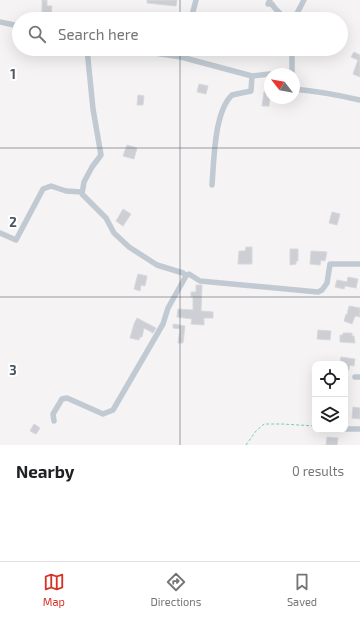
<!DOCTYPE html>
<html lang="en">
<head>
<meta charset="utf-8">
<style>
	:root { --surface:#fff; --page:#f6f6f6; --text:#202124; --muted:#757577; --line:#e0e0e0; --accent:#d93025 }
	body { margin:0; font-family:"Exo 2",sans-serif; background:var(--page); color:var(--text) }
	.controls { position:absolute; right:12px; bottom:12px; display:grid; overflow:hidden; border-radius:8px; box-shadow:0 4px 16px #0002 }
	.controls button { width:36px; height:36px; display:grid; place-items:center; padding:0; border:0; border-bottom:1px solid var(--line); background:var(--surface); color:var(--text); font:20px sans-serif }
	.compass { position:absolute; left:264px; top:68px; width:36px; height:36px; border-radius:50%; background:var(--surface); box-shadow:0 4px 16px #0002; rotate:301deg }
	.list { margin:0; padding:0; list-style:none }
	h2 { display:flex; justify-content:space-between; align-items:center; height:52px; margin:0; padding:0 16px; font-size:17px }
	h2 small { font-size:13px; font-weight:400; color:var(--muted) }
	.icon { flex:none; width:22px; height:22px; fill:none; stroke:currentColor; stroke-width:2; stroke-linecap:round; stroke-linejoin:round }
	.map { position:relative; flex:none; width:360px; height:445px; overflow:hidden }
	.search { position:absolute; background:var(--surface); box-shadow:0 4px 16px #0002; left:12px; right:12px; top:12px; height:44px; display:flex; align-items:center; gap:10px; box-sizing:border-box; padding:0 14px; border-radius:22px; color:var(--muted); font-size:15px }
	.sheet { height:116px; background:var(--surface) }
	nav { display:flex; justify-content:space-around; align-items:center; box-sizing:border-box; height:56px; border-top:1px solid var(--line); background:var(--surface); font-size:11px; color:var(--muted) }
	nav a { display:grid; justify-items:center; gap:2px }
	nav .on { color:var(--accent) }
	.map>svg:first-child { display:block }
	.building { fill:#cdcfd5; stroke:#d7d9de }
	.lines { fill:none; stroke-linecap:round; stroke-linejoin:round }
	.path { stroke:#7ad0a6; stroke-width:1; stroke-dasharray:3 2; stroke-linecap:butt }
	.minor { stroke:#c1cad2; stroke-width:5.5 }
	.grid { fill:none; stroke:#4a5661; stroke-width:1; stroke-opacity:0.55 }
	.grid-label { font-size:13px; text-anchor:middle; font-weight:bold; fill:#4a5661; stroke:#fff; stroke-width:4; stroke-linejoin:round; paint-order:stroke }
</style>
</head>
<body>
<div class="map">
<svg width="360" height="445" viewBox="0 0 360 445">
	<rect width="100%" height="100%" fill="#f5f3f3"/>
	<path class="building" d="M 42,0 L 47,0 L 47,6 L 52,6 L 51,14 L 42,13 Z
		M 147,0 L 177,0 L 176,6 L 147,3 Z
		M 354,52 L 360,55 L 360,77 L 353,74 L 358,60 L 351,57 Z
		M 199,84 L 208,86 L 206,94 L 197,92 Z
		M 264,92 L 270,93 L 269,106 L 262,106 Z
		M 138,95 L 144,96 L 143,105 L 137,105 Z
		M 127,145 L 137,148 L 134,159 L 123,156 Z
		M 123,209 L 131,214 L 123,226 L 116,221 Z
		M 332,212 L 340,214 L 337,225 L 329,223 Z
		M 246,247 L 252,247 L 252,264 L 238,264 L 239,251 L 245,251 Z
		M 290,249 L 298,249 L 298,261 L 296,261 L 296,264 L 290,265 Z
		M 311,251 L 327,252 L 325,261 L 321,260 L 320,265 L 310,264 Z
		M 138,274 L 147,276 L 145,286 L 141,285 L 140,291 L 134,289 Z
		M 348,277 L 358,279 L 356,288 L 345,286 L 344,289 L 335,287 L 337,280 L 347,282 Z
		M 196,285 L 202,285 L 201,311 L 213,312 L 213,318 L 204,318 L 204,325 L 191,324 L 192,319 L 177,317 L 178,309 L 193,310 L 193,297 L 191,297 L 191,292 L 196,292 Z
		M 349,306 L 360,308 L 360,317 L 355,316 L 352,324 L 344,321 L 346,314 L 347,315 Z
		M 137,318 L 156,328 L 153,333 L 144,328 L 142,337 L 140,337 L 139,340 L 130,338 L 134,324 Z
		M 173,324 L 185,326 L 183,343 L 178,343 L 180,329 L 173,328 Z
		M 318,330 L 331,331 L 330,340 L 317,339 Z
		M 343,333 L 352,333 L 352,336 L 354,336 L 355,343 L 340,342 L 340,335 L 343,335 Z
		M 341,357 L 355,359 L 354,366 L 350,365 L 349,370 L 345,369 L 345,364 L 340,363 Z
		M 353,407 L 360,408 L 360,419 L 352,418 Z
		M 34,424 L 40,428 L 36,434 L 30,431 Z
		M 327,437 L 338,438 L 337,445 L 326,445 Z"/>
	<g class="lines">
		<path class="path" d="M 246,445 L 256,431 L 264,424 L 282,424 L 315,426"/>
		<path class="minor" d="M 270,0 L 268,4 L 272,4 C 275,10 281,13 285,19
			M 191,19 L 196,0
			M 294,19 L 304,0
			M 0,22 L 19,26
			M 87,49 L 93,109 L 101,155 L 92,167 L 84,182 L 82,194 L 106,218 L 114,233 L 129,247 L 157,265 L 183,273 L 186,276 L 189,274 L 200,281 L 318,292 L 322,290 L 327,283 L 330,264 L 360,264
			M 141,49 L 155,53 L 181,57 L 252,76 L 270,74
			M 292,49 L 292,74
			M 181,57 L 183,49
			M 294,89 C 316,91 338,95 360,100
			M 212,185 C 214,161 214,112 232,95 L 251,91 L 252,76
			M 0,233 L 16,240 L 43,189 L 51,186 L 66,191 L 82,192
			M 355,377 L 360,377
			M 54,421 L 53,414 L 62,399 L 67,398 L 103,414 L 113,410 L 163,324 L 168,308 L 186,276
			M 345,429 L 360,429"/>
	</g>
	<path class="grid" d="M 180,0 L 180,19M 180,49 L 180,445M 0,148 L 360,148M 0,297 L 360,297"/>
	<g class="grid-label">
		<text x="13" y="79">1</text>
		<text x="13" y="227">2</text>
		<text x="13" y="375">3</text>
	</g>
</svg>
<div class="controls">
<button><svg class="icon" aria-label="locate" viewBox="0 0 24 24"><circle cx="12" cy="12" r="6"/><path d="M12 2v4M12 18v4M2 12h4M18 12h4"/></svg></button>
<button><svg class="icon" aria-label="layers" viewBox="0 0 24 24"><path d="M12 4l9 5-9 5-9-5zM3 14l9 5 9-5"/></svg></button>
</div>
<svg class="compass" viewBox="-18 -18 36 36"><path d="M0-13l5 13h-10z" fill="#e53935"/><path d="M0 13l5-13h-10z" fill="#757577"/></svg>
<div class="search"><svg class="icon" aria-label="search" viewBox="0 0 24 24"><circle cx="10" cy="10" r="6"/><path d="M15 15l6 6"/></svg>Search here</div>
</div>
<section class="sheet">
<h2>Nearby<small>0 results</small></h2>
<ul class="list">
</ul>
</section>
<nav>
<a class="on"><svg class="icon" aria-label="map" viewBox="0 0 24 24"><path d="M3 6l6-2 6 2 6-2v14l-6 2-6-2-6 2zM9 4v14M15 6v14"/></svg>Map</a>
<a><svg class="icon" aria-label="directions" viewBox="0 0 24 24"><path d="M12 3l9 9-9 9-9-9zM9 14v-3h6M13 9l2 2-2 2"/></svg>Directions</a>
<a><svg class="icon" aria-label="saved" viewBox="0 0 24 24"><path d="M7 4h10v16l-5-4-5 4z"/></svg>Saved</a>
</nav>
</body>
</html>
